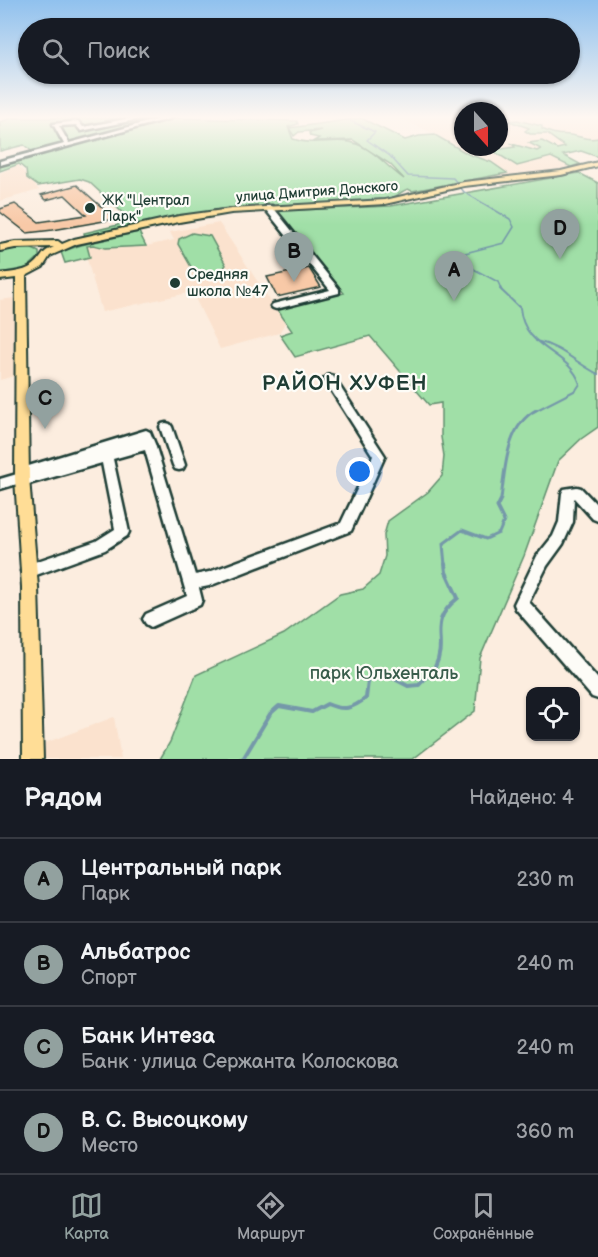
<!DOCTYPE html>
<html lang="ru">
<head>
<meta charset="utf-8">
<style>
	:root { --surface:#171b24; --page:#20242c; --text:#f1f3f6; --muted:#9ea1a6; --line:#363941; --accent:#92a19f }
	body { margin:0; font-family:"Balsamiq Sans",sans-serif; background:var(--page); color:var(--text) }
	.controls { position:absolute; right:18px; bottom:18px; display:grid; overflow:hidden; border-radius:12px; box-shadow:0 2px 4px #0004 }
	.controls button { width:54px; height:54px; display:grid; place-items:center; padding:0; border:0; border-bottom:2px solid var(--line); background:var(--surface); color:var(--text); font:30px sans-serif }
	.compass { position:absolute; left:454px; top:102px; width:54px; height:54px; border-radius:50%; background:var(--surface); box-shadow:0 2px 4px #0004; rotate:159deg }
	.you { position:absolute; left:360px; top:472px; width:21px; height:21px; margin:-15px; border:4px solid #fff; border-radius:50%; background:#1a73e8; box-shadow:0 0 0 9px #1a73e833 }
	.badge { display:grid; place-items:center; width:39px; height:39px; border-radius:50%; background:var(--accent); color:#111; font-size:20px; font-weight:700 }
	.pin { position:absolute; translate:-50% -50px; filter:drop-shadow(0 2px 3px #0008) }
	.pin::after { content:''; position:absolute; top:32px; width:21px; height:18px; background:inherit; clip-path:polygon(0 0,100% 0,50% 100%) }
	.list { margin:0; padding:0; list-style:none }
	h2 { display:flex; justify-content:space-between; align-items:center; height:78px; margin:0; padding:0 24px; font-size:26px }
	h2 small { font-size:20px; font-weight:400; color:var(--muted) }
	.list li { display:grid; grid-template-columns:39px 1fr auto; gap:18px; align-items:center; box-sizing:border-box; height:84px; padding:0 24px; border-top:2px solid var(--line) }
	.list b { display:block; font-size:22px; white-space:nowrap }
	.list p { margin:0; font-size:20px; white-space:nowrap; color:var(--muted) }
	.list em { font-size:20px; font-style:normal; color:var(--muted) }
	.icon { flex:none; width:33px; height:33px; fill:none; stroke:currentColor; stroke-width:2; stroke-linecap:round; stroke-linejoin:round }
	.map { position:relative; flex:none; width:598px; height:759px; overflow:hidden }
	.search { position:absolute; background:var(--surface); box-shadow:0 2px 4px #0004; left:18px; right:18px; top:18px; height:66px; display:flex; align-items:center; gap:15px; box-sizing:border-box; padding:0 21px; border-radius:33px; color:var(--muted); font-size:22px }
	.sheet { height:414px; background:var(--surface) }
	nav { display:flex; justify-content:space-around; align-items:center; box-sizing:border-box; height:84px; border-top:2px solid var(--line); background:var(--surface); font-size:16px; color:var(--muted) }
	nav a { display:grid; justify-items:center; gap:3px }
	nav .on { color:var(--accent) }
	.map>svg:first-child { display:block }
	.built { fill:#fbe2ce }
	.green { fill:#a0dfa7; stroke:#608e6e; stroke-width:1.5 }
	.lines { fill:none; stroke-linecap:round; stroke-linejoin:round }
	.stream-far3 { stroke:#7498a9; stroke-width:1.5 }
	.stream-far2 { stroke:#7498a9; stroke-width:2 }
	.stream-far1 { stroke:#7498a9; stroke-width:3 }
	.stream { stroke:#7498a9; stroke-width:4 }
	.building { fill:#f8c9a7; stroke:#1f3d34; stroke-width:1.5 }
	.minor-casing { stroke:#1f3d34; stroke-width:5 }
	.major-casing { stroke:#1f3d34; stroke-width:4 }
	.minor { fill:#fdfcf7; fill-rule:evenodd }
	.major { fill:#ffdd96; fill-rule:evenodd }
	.poi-dot { fill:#1f3d34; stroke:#fdfcf7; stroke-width:2 }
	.labels { text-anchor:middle; stroke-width:4.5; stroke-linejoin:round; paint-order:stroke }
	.far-street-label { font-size:14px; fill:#1f3d34; stroke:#fdfcf7 }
	.far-poi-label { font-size:14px; fill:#1f3d34; stroke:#fdfcf7; text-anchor:start }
	.poi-label { font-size:15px; fill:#1f3d34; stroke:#fdfcf7; text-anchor:start }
	.near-park-label { font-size:18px; fill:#395d4b; stroke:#fdfcf7 }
	.district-label { font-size:21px; font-weight:bold; letter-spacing:1.5px; fill:#1f3d34; stroke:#fdfcf7 }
</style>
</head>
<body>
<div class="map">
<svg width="598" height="759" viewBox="0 0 598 759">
	<rect width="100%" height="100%" fill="#fceddf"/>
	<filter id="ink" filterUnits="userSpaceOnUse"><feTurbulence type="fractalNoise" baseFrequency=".0167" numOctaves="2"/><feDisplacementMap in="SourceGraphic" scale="12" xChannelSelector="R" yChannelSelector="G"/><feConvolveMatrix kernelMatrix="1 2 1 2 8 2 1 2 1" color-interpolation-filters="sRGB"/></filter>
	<g filter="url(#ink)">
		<path class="built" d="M 399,118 L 463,118 L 463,147 L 499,147 L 499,118 L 598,118 L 598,156 L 582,149 L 555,156 L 573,168 L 493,178 L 418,142 L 427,143 L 441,137 Z
			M 18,165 L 39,190 L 0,201 L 0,173 Z
			M 219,223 L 285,323 L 279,333 L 220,349 L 192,292 L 102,312 L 83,245 L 139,232 L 146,246 L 174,240 L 170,232 Z
			M 15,298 L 14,376 L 0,380 L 0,300 Z
			M 114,717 L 121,759 L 43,759 L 45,743 Z"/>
		<path class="green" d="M 12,118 L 166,118 L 34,153 L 24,145 L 0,151 L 0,122 Z
			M 176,118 L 297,121 L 298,124 L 288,127 L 293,139 C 312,146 330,139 350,142 C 372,147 387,167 404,179 L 390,164 L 353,140 L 314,141 L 319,138 L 310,136 L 309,133 L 321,130 L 299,132 L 294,136 L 289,128 L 361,118 L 405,140 L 419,136 L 435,135 L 468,154 L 491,162 L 507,173 L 412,191 L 408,189 C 401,191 397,197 389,199 L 220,209 L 85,237 L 84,233 L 118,225 L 126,216 L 89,182 L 80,179 L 38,186 L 27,178 L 26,170 L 19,164 L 0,171 L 0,164 Z
			M 517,120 L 542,126 L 542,129 C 555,135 557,134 570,135 C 581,136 586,141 598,138 L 598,157 L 581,151 L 563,155 L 580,164 L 571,167 L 551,157 L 517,166 L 487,147 L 502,149 L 515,147 L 512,144 L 537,151 L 541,149 L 529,143 L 542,141 L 557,149 L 565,147 L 547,134 L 530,134 L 525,131 L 529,128 L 509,121 Z
			M 579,173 L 598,183 L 598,427 L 581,439 L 558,461 L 524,556 L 480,658 L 475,711 L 413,759 L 160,759 L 170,742 L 196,675 L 284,634 L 340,594 L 363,589 L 379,575 L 385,556 L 384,535 L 388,521 L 428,492 L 442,476 L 444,456 L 441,437 L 441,403 L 429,405 L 370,336 L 295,357 L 280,335 L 292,331 L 277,309 L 344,293 L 275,211 L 391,206 Z
			M 139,232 L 146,246 L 105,248 L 93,245 L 87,246 L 90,257 L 65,263 L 61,252 L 81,245 Z
			M 192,233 L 210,236 L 226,265 L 218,274 L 205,277 L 194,272 L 178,244 L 179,239 Z
			M 17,247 L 28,247 L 39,252 L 39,257 L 27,268 L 0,273 L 0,252 Z"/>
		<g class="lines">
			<path class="stream-far3" d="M 346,119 L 375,132 L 367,140 L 390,156 L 408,176 L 453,178 L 464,192 L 510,219 L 514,227 L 504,243 L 465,253 L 463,259 L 470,267 L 498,282 L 502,291"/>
			<path class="stream-far2" d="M 500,289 L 520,308 C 524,351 569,350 580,384 L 576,390 L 533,412
				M 536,341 C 561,346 576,363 598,374"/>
			<path class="stream-far1" d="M 445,565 L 443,544 L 462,530 L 486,539 L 499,533 L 504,521 L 497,507 L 501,499 C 505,470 506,426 536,410"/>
			<path class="stream" d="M 243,759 L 270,714 L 279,706 L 312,712 L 327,704 C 344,711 352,709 366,698 L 368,681 L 379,671 L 408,686 L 419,685 C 424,679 431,674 435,667 C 449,639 425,624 458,598 L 446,572 L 445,564"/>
		</g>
		<path class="building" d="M 77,185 L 115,219 L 53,230 L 27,233 L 0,212 L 0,209 L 15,204 L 39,222 L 86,215 L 65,195 L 46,200 L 41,195 Z
			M 309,268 L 321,287 L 277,297 L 267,277 Z"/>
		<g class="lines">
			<g class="minor-casing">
				<path id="minor" d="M 131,118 L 144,118 L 81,131 L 76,125 L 59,126 L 69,143 L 162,118 L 172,118 L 0,165 L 0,161 L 64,144 L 53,124 L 78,121 L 83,127 Z
					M 266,206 L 272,206 L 339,289 L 339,293 L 276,309 L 273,308 L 271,306 L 273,304 L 330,290 L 266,210 Z
					M 329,375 L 333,376 L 385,456 L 351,531 L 209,586 L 199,588 L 202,600 L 200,605 L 151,627 L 146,624 L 143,619 L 146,614 L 187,596 L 145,450 L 113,459 L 129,532 L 127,536 L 105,550 L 28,578 L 23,576 L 21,571 L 23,566 L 96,541 L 115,529 L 102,463 L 22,486 L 17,484 L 0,489 L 0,479 L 17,474 L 18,469 L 22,468 L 146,430 L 150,432 L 155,444 L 195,575 L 209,572 L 341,523 L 373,456 L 324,379 Z
					M 166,423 L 170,424 L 172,427 L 185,465 L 183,469 L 179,470 L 175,469 L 173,465 L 160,427 L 162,424 Z
					M 577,487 L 581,488 L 598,506 L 598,521 L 593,519 L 574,498 L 573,522 L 563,544 L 547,566 L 529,602 L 598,679 L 598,699 L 592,697 L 516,609 L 514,604 L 537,556 L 553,536 L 559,522 L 562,493 L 564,489 Z"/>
			</g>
			<g class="major-casing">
				<path id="major" d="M 598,162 L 598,166 L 561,175 L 464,186 L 385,204 L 231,213 L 179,222 L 77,244 L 50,256 L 43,267 L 26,276 L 29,478 L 38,587 L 43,759 L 23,759 L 22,587 L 15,478 L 16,278 L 0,280 L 0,274 C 12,272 28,272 37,262 C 45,253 41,253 54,247 L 15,248 L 0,251 L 0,245 L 15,242 L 58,241 L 62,244 L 74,239 L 179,216 L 231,209 L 385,200 L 464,182 L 561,171 Z"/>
			</g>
			<use href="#minor" class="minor"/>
			<use href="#major" class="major"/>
		</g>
	</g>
	<linearGradient id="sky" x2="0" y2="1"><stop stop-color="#90c1ee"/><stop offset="0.52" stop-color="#fef7f1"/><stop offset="1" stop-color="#fef7f1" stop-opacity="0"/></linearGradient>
	<rect width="598" height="225" fill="url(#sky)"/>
	<g class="poi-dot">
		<circle cx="90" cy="208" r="6"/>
		<circle cx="175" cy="283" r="6"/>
	</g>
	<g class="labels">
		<g class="far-street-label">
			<text transform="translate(317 191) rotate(-4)" y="5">улица Дмитрия Донского</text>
		</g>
		<g class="far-poi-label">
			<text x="102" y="205">ЖК "Централ<tspan x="102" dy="16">Парк"</tspan></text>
		</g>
		<g class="poi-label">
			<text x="187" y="279">Средняя<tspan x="187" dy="17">школа №47</tspan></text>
		</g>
		<g class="near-park-label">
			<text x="384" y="679">парк Юльхенталь</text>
		</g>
		<g class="district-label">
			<text x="345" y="390">РАЙОН ХУФЕН</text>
		</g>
	</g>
</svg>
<div class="controls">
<button><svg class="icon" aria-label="locate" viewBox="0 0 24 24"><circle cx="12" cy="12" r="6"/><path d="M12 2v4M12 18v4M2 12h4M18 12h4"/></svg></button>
</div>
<svg class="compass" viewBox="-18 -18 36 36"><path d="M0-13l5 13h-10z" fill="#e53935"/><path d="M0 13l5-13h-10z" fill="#9ea1a6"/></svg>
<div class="you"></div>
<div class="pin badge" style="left:454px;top:301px">A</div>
<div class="pin badge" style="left:294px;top:282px">B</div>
<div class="pin badge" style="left:45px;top:429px">C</div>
<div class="pin badge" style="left:560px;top:259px">D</div>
<div class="search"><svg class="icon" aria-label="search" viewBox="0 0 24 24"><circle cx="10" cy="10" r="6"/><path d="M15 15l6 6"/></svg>Поиск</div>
</div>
<section class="sheet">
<h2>Рядом<small>Найдено: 4</small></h2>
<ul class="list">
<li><span class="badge">A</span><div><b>Центральный парк</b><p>Парк</p></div><em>230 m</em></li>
<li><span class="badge">B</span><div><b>Альбатрос</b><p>Спорт</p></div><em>240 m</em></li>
<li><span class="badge">C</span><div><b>Банк Интеза</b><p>Банк · улица Сержанта Колоскова</p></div><em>240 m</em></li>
<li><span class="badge">D</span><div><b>В. С. Высоцкому</b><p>Место</p></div><em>360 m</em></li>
</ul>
</section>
<nav>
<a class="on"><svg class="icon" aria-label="map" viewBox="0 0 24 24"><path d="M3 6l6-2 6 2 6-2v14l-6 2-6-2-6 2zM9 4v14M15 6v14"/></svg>Карта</a>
<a><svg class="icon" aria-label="directions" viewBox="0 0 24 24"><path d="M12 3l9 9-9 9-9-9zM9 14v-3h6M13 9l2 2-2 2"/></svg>Маршрут</a>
<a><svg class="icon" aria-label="saved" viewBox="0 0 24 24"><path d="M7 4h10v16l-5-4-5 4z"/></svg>Сохранённые</a>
</nav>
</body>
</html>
